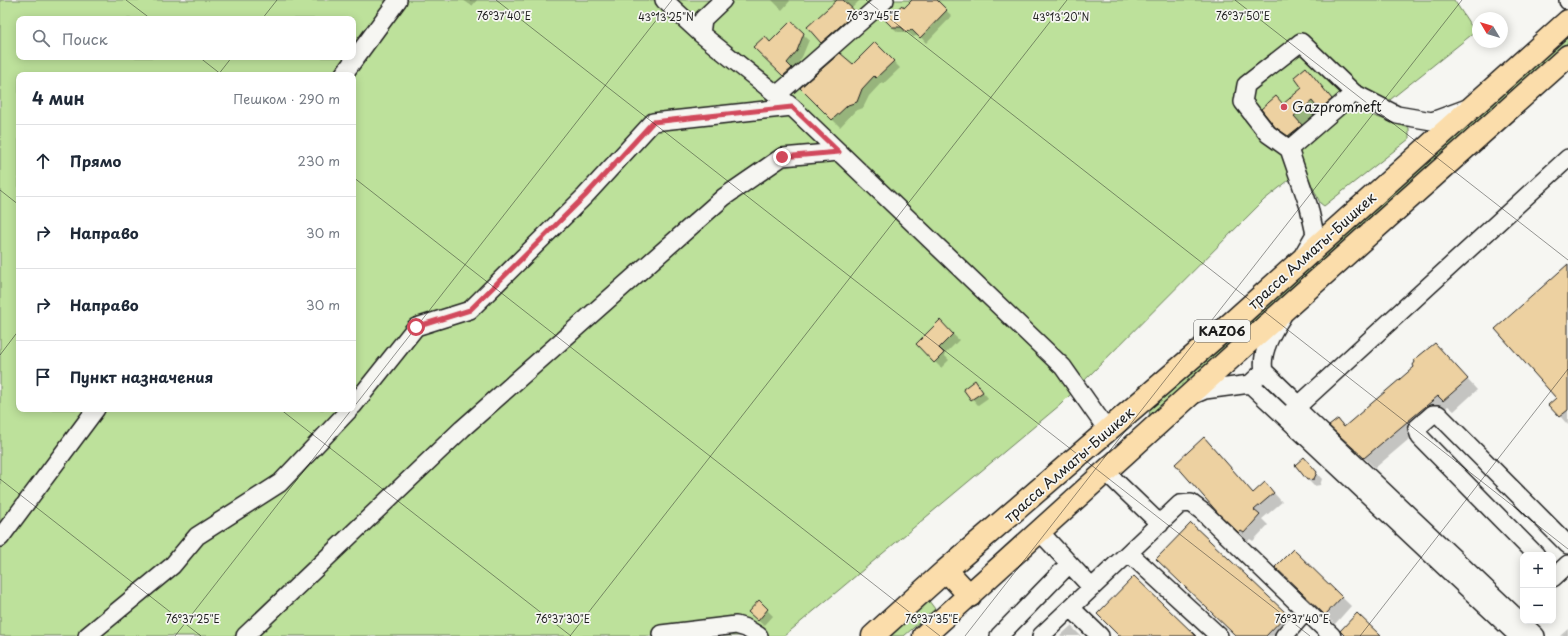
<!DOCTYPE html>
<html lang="ru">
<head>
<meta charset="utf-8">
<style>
	:root { --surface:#fff; --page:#f6f6f7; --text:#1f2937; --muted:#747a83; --line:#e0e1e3 }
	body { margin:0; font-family:"Playpen Sans",sans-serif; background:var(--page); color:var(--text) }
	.controls { position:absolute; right:12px; bottom:12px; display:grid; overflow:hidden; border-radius:8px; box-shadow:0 2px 10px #0003 }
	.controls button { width:36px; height:36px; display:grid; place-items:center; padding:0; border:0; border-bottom:1px solid var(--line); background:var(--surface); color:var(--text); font:20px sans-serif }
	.compass { position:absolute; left:1472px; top:12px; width:36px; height:36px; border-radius:50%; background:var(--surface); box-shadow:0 2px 10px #0003; rotate:308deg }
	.stop { position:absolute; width:12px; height:12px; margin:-9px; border:3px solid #d1495b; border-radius:50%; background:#fff }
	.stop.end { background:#d1495b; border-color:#fff; box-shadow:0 1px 4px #0008 }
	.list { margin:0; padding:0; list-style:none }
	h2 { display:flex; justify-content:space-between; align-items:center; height:52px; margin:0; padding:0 16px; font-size:17px }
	h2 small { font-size:13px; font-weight:400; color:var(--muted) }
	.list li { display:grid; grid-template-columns:26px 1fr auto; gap:12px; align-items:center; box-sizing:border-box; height:72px; padding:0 16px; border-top:1px solid var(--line) }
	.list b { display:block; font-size:15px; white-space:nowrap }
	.list em { font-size:13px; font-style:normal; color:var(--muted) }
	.icon { flex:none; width:22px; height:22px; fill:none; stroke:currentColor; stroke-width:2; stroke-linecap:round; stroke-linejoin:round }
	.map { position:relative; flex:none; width:1568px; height:636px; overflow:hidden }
	.search { position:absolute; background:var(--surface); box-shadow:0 2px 10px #0003; left:16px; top:16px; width:340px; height:44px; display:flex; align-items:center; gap:10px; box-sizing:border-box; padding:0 14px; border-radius:8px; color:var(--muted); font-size:15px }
	.panel { position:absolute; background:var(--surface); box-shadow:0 2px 10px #0003; left:16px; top:72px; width:340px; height:340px; border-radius:8px }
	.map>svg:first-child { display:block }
	.green { fill:#bde19b; stroke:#6c7e5c; fill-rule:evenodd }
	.shadow { fill:#0003 }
	.building { fill:#edd1a1; stroke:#1c1c1c }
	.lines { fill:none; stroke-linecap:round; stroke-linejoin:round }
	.minor-casing { stroke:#1c1c1c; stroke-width:20 }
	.highway-casing { stroke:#1c1c1c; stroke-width:25 }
	.minor { stroke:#f6f6f2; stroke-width:17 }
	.highway { stroke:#fbddab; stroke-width:22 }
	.route { stroke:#d1495b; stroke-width:5 }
	.ticks { fill:none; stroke:#1c1c1c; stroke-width:1; stroke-opacity:0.45 }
	.poi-dot { fill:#d1495b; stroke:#f6f6f2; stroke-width:1.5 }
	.labels { text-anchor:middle; stroke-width:3.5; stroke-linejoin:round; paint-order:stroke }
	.shield { fill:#f6f6f2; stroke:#5d5d5c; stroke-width:1 }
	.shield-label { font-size:13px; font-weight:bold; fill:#1c1c1c }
	.poi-label { font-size:14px; fill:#1c1c1c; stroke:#f6f6f2; text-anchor:start }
	.street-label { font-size:14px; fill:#1c1c1c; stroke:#f6f6f2 }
	.ticks-label { font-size:10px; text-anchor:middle; fill:#1c1c1c; stroke:#f6f6f2; stroke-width:3.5; stroke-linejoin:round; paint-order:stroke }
</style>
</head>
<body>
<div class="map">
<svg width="1568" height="636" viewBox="0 0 1568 636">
	<rect width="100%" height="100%" fill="#f6f6f2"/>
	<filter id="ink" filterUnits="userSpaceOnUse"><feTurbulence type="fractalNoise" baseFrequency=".025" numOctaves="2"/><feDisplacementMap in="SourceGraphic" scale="8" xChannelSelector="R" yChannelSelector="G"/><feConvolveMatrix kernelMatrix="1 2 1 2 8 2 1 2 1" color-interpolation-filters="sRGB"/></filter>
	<g filter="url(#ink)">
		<path class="green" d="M 0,0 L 1454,0 L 1475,32 L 1371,115 L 1409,128 L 1409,139 L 1324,206 L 1320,203 L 1304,168 L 1264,200 L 1060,405 L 784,636 L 0,636 ZM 19,19 L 353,19 L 353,57 L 19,57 ZM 19,75 L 353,75 L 353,409 L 19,409 Z
			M 1568,30 L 1568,43 L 1149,417 L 1150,407 Z
			M 929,601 L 935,609 L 904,636 L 889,636 Z"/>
		<path class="shadow" d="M 463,0 L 477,0 L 472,6 Z
			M 772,0 L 789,0 L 790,1 L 782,10 Z
			M 834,0 L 860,0 L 851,9 L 862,20 L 829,49 L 822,42 Z
			M 913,0 L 935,0 L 952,16 L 926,43 L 919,35 L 913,37 L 907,32 L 898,32 L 892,27 Z
			M 791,22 L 809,40 L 802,57 L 793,70 L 798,75 L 789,82 L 755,47 L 770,43 Z
			M 875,43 L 900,68 L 883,84 L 882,82 L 869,96 L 863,108 L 855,111 L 840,127 L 801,88 L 853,66 Z
			M 1306,68 L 1340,108 L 1329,118 L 1321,110 L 1303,126 L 1310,134 L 1298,144 L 1276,126 L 1283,105 L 1304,88 Z
			M 1568,266 L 1568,425 L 1550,405 L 1557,398 Z
			M 940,322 L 959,340 L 944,355 L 949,360 L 941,368 L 917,344 Z
			M 1445,355 L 1477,390 L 1454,411 L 1448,406 L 1375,468 L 1341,436 L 1338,420 L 1345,427 L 1416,367 Z
			M 975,382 L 988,398 L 978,405 L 964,389 Z
			M 1309,465 L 1322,479 L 1320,485 L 1314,486 L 1308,480 Z
			M 1273,492 L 1282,502 L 1262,519 L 1268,525 L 1253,541 L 1250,539 L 1248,541 L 1220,513 L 1253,493 Z
			M 1293,550 L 1351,606 L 1335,624 L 1285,576 Z
			M 759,602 L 773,616 L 764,626 L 749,612 Z
			M 1286,615 L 1298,626 L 1289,636 L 1237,636 Z
			M 1071,626 L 1081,636 L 1060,636 Z
			M 1568,629 L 1568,636 L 1560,636 Z"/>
		<path class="building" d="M 837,0 L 843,0 L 856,12 L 821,43 L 807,27 Z
			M 912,0 L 937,0 L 947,10 L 920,38 L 912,30 L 906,32 L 901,27 L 892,27 L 885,20 L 902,5 L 904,8 Z
			M 791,21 L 804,33 L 797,51 L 787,63 L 792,68 L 783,76 L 753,47 L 765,36 L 770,42 Z
			M 875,42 L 894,61 L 876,78 L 874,76 L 862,89 L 857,102 L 848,105 L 832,120 L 800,88 L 840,53 L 853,64 Z
			M 1306,67 L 1332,99 L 1319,110 L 1312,101 L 1294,116 L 1302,125 L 1288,136 L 1275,127 L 1261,109 L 1276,96 L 1283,104 L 1302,88 L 1294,77 Z
			M 1568,264 L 1568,410 L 1559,417 L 1548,405 L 1556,398 L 1495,329 Z
			M 940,320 L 953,334 L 939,348 L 944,353 L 934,363 L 916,344 Z
			M 1435,343 L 1468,379 L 1443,401 L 1438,396 L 1364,458 L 1329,426 L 1338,419 L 1344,427 L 1414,367 L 1413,365 L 1415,362 L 1414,360 Z
			M 975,380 L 983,392 L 971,400 L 963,389 Z
			M 1204,437 L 1253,493 L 1265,482 L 1274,493 L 1254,510 L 1260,515 L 1244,533 L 1241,531 L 1239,533 L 1219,514 L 1175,464 Z
			M 1304,457 L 1317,472 L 1314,479 L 1307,480 L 1295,465 Z
			M 1191,523 L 1287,614 L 1266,636 L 1236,636 L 1156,559 Z
			M 1293,549 L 1342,597 L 1325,615 L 1275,567 Z
			M 1134,576 L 1196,636 L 1119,636 L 1097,614 Z
			M 759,600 L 768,609 L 758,621 L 748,612 Z
			M 1357,613 L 1381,636 L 1345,636 L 1340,631 Z"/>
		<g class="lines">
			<g class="minor-casing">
				<path id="minor" d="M 664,0 L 701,34 L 792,107 L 1063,367 L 1108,431
					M 1568,0 L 1568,1
					M 701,34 L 703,19 L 723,0
					M 343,75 L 398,0
					M 777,95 L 885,0
					M 1289,149 L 1268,134 L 1243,102 L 1246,85 L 1301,42 L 1354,93
					M 1304,253 L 1315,234 L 1309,207 L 1289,149 L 1354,93 L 1397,115 L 1432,121 L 1467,108
					M 1264,371 L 1295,401 L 1296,408 L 1536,636
					M 1250,384 L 1518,636
					M 1191,396 L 1205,390 L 1250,384 L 1264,371 C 1260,353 1272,332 1282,317
					M 353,406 L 416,327 L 470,310 L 585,196 L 653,122 L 792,107
					M 1286,417 L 1568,158
					M 1106,472 L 1160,524
					M 1040,532 L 1092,588
					M 0,538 L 96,409
					M 1129,553 L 1219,636
					M 1536,555 L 1420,437 L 1417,428 L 1433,414 L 1438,414 L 1568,545
					M 1553,578 L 1568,564
					M 1071,608 L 1100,636
					M 661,634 L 736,625 L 746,628 L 759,636
					M 87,636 L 172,566 L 197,536 L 280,483 L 350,409
					M 245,636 L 462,429 L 724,197 L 782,157 L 839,152
					M 999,636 L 1069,564
					M 1041,636 L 1180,504 L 1191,503 L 1203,512 L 1332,636
					M 1284,636 L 1306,611"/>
			</g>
			<g class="highway-casing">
				<path id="highway" d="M 946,570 L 970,596
					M 873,636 L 946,570 L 1218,335 L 1568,21
					M 924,636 L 1235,354 L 1568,56"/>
			</g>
			<use href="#minor" class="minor"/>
			<use href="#highway" class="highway"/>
		</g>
	</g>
	<g class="lines" filter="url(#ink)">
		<path class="route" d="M 416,327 L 470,310 L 585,196 L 653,122 L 792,107 L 839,152 L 782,157"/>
	</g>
	<path class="ticks" d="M 126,0 L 151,19M 496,0 L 1310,636M 866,0 L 1568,549M 1235,0 L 1568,260M 262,19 L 277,0M 199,57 L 222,75M 218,75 L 232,57M 353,177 L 940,636M 0,190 L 19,205M 0,355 L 19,330M 353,408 L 672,0M 280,409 L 571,636M 0,479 L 201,636M 175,636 L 352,409M 570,636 L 1067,0M 965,636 L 1462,0M 1360,636 L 1568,369"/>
	<circle class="poi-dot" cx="1284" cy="107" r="4"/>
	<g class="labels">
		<rect class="shield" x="1194" y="320" width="56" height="22" rx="3"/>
		<g class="shield-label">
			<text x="1222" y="336">KАZ06</text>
		</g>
		<g class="poi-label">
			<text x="1292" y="112">Gazpromneft</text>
		</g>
		<g class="street-label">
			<text transform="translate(1312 251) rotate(-42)" y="5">трасса Алматы-Бишкек</text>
			<text transform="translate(1069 465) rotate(-41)" y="5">трасса Алматы-Бишкек</text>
		</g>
	</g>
	<g class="ticks-label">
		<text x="504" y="20">76°37'40"E</text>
		<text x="873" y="20">76°37'45"E</text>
		<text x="1243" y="20">76°37'50"E</text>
		<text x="666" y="21">43°13'25"N</text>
		<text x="1061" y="21">43°13'20"N</text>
		<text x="193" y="623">76°37'25"E</text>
		<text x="563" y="623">76°37'30"E</text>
		<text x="932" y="623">76°37'35"E</text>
		<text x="1302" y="623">76°37'40"E</text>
	</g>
</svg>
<div class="controls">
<button>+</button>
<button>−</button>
</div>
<svg class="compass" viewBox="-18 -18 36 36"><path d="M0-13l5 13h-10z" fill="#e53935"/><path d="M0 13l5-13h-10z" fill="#747a83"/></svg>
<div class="stop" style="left:416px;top:327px"></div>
<div class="stop end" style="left:782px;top:157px"></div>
<div class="search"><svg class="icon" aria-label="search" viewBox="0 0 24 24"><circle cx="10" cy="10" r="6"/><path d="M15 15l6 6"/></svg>Поиск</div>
<section class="panel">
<h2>4 мин<small>Пешком · 290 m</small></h2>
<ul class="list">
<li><svg class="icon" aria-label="ahead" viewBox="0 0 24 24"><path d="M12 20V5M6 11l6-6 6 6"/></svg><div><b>Прямо</b></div><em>230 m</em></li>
<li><svg class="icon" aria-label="right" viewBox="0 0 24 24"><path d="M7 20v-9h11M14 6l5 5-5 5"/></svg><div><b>Направо</b></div><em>30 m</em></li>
<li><svg class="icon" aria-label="right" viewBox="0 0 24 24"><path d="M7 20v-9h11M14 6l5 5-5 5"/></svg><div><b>Направо</b></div><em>30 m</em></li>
<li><svg class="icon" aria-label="arrive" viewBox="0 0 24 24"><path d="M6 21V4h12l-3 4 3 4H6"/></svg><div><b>Пункт назначения</b></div></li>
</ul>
</section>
</div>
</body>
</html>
